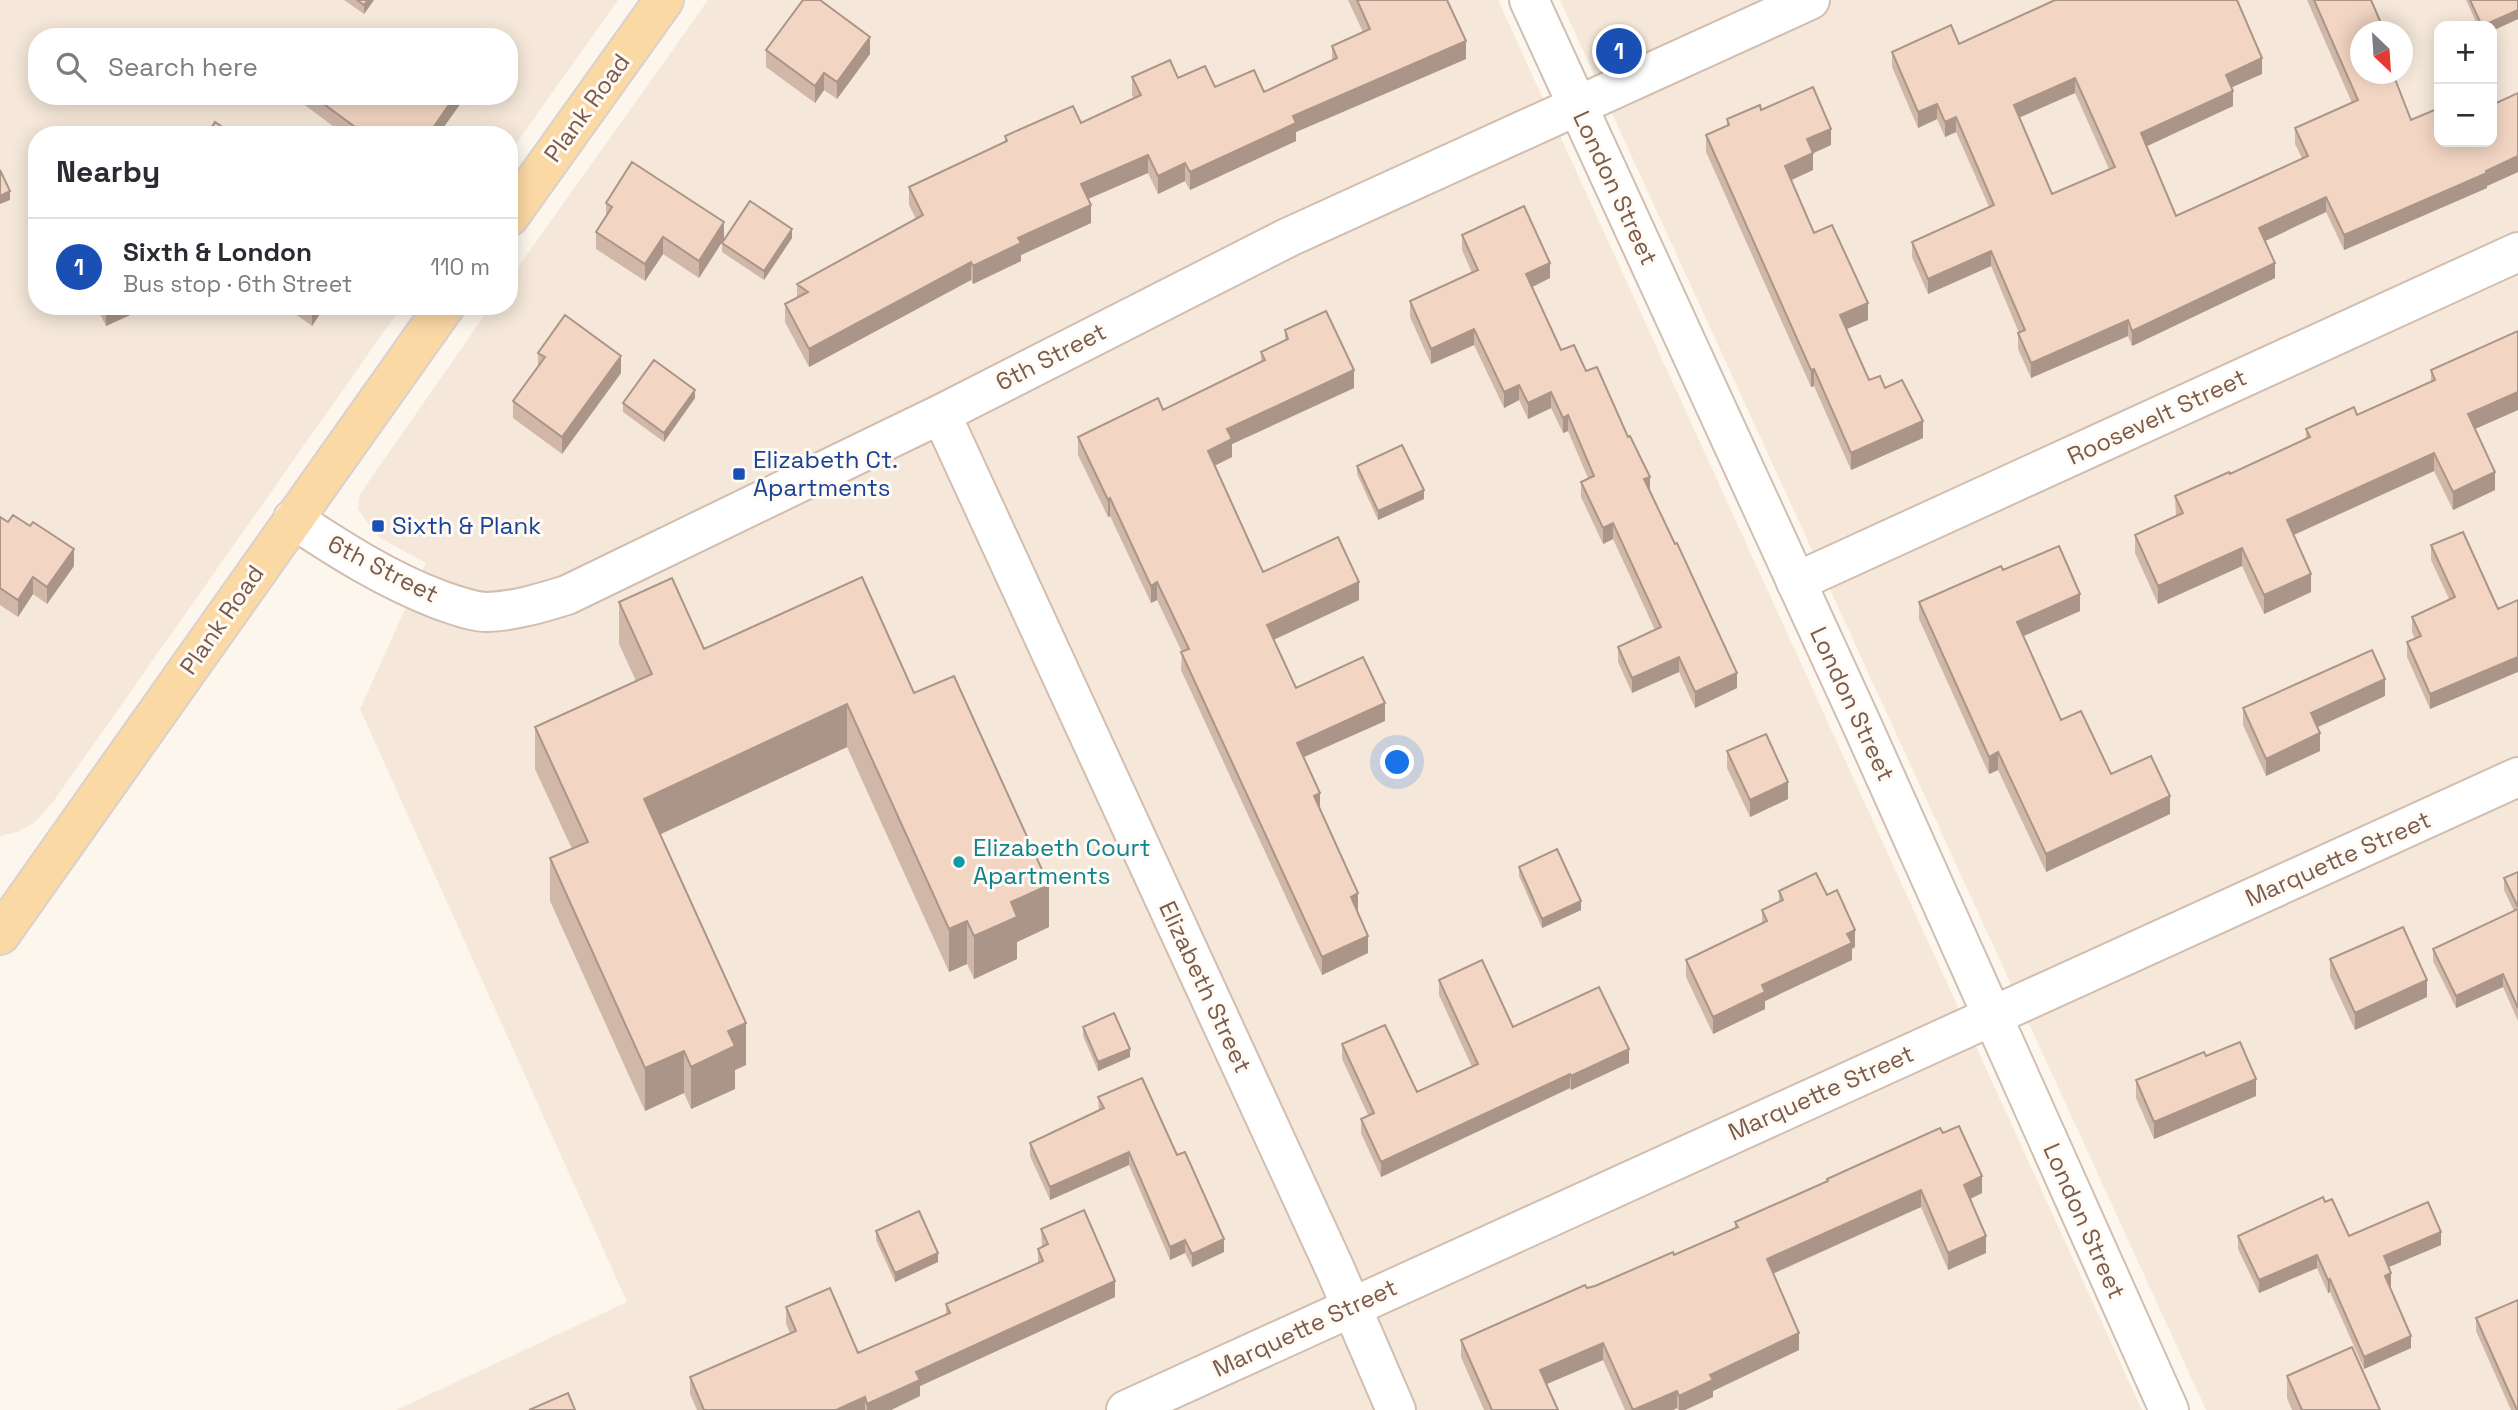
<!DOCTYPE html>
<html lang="en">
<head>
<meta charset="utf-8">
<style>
	:root { --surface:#fff; --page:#f2f2f3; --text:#2b2b33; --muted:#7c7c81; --line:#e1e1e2; --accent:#ea580c }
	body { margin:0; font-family:"Space Grotesk",sans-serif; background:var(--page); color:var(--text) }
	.controls { position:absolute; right:21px; top:21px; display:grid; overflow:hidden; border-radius:14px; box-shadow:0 4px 18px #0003 }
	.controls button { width:63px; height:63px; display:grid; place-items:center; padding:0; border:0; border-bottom:2px solid var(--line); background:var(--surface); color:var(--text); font:35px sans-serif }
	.compass { position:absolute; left:2350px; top:21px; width:63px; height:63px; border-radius:50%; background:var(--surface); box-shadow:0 4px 18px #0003; rotate:155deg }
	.you { position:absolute; left:1398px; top:763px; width:24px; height:24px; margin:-18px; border:5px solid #fff; border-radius:50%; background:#1a73e8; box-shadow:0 0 0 10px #1a73e833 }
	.badge { display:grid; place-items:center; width:46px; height:46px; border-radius:50%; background:var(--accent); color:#fff; font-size:23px; font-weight:700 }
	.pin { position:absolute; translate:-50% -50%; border:4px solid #fff; box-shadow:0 2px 7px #0006 }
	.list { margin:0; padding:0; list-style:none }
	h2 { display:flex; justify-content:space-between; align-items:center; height:91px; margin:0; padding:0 28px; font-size:30px }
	h2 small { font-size:23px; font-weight:400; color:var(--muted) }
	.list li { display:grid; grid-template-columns:46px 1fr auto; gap:21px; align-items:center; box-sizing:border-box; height:98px; padding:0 28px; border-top:2px solid var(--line) }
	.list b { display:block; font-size:26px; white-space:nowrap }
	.list p { margin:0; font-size:23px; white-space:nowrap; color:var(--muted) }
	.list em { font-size:23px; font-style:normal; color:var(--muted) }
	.icon { flex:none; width:38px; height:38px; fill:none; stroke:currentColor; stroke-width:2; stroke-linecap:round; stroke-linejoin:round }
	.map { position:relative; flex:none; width:2518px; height:1410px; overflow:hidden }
	.search { position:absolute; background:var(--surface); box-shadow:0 4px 18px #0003; left:28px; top:28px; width:490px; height:77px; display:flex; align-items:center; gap:18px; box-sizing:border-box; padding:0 24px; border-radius:28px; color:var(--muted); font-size:26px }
	.panel { position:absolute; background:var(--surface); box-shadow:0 4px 18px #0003; left:28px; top:126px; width:490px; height:189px; border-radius:28px }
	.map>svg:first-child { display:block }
	.residential { fill:#f5e8da; fill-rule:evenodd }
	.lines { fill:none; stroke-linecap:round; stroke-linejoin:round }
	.minor-casing { stroke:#d1beb0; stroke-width:42 }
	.tertiary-casing { stroke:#d1beb0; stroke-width:42 }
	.primary-casing { stroke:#dad1cd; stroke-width:42 }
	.minor { stroke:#fff; stroke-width:38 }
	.tertiary { stroke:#fff; stroke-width:38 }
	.primary { stroke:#fbd9a5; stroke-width:38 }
	.wall { fill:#d1b7a8; fill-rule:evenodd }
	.shaded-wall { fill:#aa9588 }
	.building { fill:#f3d5c3; stroke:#aa9588; stroke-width:2; fill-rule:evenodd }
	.transit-dot { fill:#1a4fb4; stroke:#fffaf3; stroke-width:2.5 }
	.culture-dot { fill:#0f9aa8; stroke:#fffaf3; stroke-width:2.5 }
	.labels { text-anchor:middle; stroke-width:6; stroke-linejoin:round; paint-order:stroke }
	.street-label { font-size:24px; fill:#7a5c4d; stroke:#fffaf3 }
	.transit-label { font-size:24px; fill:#164399; stroke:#fffaf3; text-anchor:start }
	.culture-label { font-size:24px; fill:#0d838f; stroke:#fffaf3; text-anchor:start }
</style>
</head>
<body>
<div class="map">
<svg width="2518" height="1410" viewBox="0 0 2518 1410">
	<rect width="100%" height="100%" fill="#fdf6ec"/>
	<path class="residential" d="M 0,0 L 618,0 L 509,154 L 509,135 L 37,135 L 37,306 L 402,306 L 53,802 L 34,823 L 17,832 L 0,836 ZM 37,37 L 509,37 L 509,96 L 37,96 Z
		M 708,0 L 1498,0 L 2142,1410 L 396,1410 L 627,1302 L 360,709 L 426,563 L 380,538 L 368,524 L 358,509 L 360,494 L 491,306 L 509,306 L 509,280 Z
		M 1560,0 L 2518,0 L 2518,1410 L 2206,1410 ZM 2439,26 L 2492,26 L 2492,142 L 2439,142 ZM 2360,32 L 2402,32 L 2402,74 L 2360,74 Z"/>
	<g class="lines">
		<g class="minor-casing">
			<path id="minor" d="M 941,414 L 1335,1269 L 1396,1410
				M 293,519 C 340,550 387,580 440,600 C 455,605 472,612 487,612 C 515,611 541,603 567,595 L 941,414 L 1289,237 L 1810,0
				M 1796,582 L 2518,252
				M 1126,1410 L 2518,777"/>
		</g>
		<g class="tertiary-casing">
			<path id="tertiary" d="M 1529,0 L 1862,725 L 2169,1410"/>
		</g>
		<g class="primary-casing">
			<path id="primary" d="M 509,217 L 664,0
				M 0,935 L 445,306"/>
		</g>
		<use href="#minor" class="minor"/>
		<use href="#tertiary" class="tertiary"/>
		<use href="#primary" class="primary"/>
	</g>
	<path class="wall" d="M 344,0 L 374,0 L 364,14 Z
		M 1348,0 L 1447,0 L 1466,59 L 1296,132 L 1296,141 L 1190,190 L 1185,181 L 1158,194 L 1148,173 L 1088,199 L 1091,223 L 1021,255 L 1021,261 L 973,284 L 971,280 L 809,367 L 785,322 L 785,304 L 797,298 L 797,284 L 916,219 L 909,205 L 909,187 L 1005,142 L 1005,136 L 1081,123 L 1134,99 L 1132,95 L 1132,77 L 1178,78 L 1215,87 L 1264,92 L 1332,60 L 1332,46 L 1363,32 Z
		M 2307,0 L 2371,0 L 2384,32 L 2361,32 L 2411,120 L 2439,142 L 2518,93 L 2518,172 L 2487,186 L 2487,188 L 2344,250 L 2326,212 L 2264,241 L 2275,278 L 2132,346 L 2128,336 L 2031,378 L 2018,349 L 2018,333 L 2019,333 L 1991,266 L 1928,294 L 1912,257 L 1912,242 L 1989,207 L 1956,132 L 1945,137 L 1937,119 L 1918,128 L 1892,67 L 1892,52 L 1959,44 L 2262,74 L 2231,87 L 2233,106 L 2146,146 L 2176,216 L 2302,158 L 2295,144 L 2295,128 L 2352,103 ZM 2075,93 L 2109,169 L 2052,194 L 2019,117 Z
		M 2466,0 L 2518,0 L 2518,19 L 2492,31 L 2492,26 L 2478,26 Z
		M 766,50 L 870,54 L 837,99 L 824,90 L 815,103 L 766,67 Z
		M 298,96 L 466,96 L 438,135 L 345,135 L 298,100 Z
		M 1761,110 L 1831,145 L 1813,153 L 1813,170 L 1791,180 L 1814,233 L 1868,320 L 1846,329 L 1869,380 L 1885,388 L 1923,438 L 1851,470 L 1814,386 L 1811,387 L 1706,152 L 1706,135 L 1727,126 L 1727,119 Z
		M 606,203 L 724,239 L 699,278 L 663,254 L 645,281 L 596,249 L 596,232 L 606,218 Z
		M 1462,235 L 1550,278 L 1532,287 L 1561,350 L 1586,371 L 1650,490 L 1737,688 L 1695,708 L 1679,672 L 1632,693 L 1618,662 L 1618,647 L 1655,630 L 1613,539 L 1603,544 L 1581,497 L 1581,482 L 1588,478 L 1568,431 L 1563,433 L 1551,408 L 1528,419 L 1519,400 L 1504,408 L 1474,345 L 1431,364 L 1410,317 L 1410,301 L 1472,273 L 1462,250 Z
		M 792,238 L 764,280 L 722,252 L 722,243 Z
		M 93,306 L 150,306 L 106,326 L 99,312 L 96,313 Z
		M 284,306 L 325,306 L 312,326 Z
		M 1285,330 L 1354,388 L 1232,444 L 1232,457 L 1214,466 L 1263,572 L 1359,600 L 1273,640 L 1296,688 L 1385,721 L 1304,757 L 1320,809 L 1358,911 L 1368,953 L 1322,975 L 1181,670 L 1182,652 L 1157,600 L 1151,603 L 1110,516 L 1108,517 L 1078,455 L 1078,437 L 1163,410 L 1261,362 L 1261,352 L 1285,341 Z
		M 2518,331 L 2518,410 L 2475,429 L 2495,490 L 2453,510 L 2434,471 L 2293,535 L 2311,592 L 2264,614 L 2242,566 L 2158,604 L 2135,553 L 2135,535 L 2176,516 L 2175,496 L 2230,474 L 2306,439 L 2306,429 L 2357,415 L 2431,383 L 2431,370 Z
		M 538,353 L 621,373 L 562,454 L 513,418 L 513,401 L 538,367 Z
		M 695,398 L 664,442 L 623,412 L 623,403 Z
		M 1357,466 L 1424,499 L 1378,520 L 1357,474 Z
		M 0,517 L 74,566 L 47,604 L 33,594 L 18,617 L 0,605 Z
		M 2431,545 L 2498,609 L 2430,709 L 2407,657 L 2407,642 L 2415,639 L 2412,632 L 2412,617 L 2449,599 L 2431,560 Z
		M 2003,570 L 2080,611 L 2023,636 L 2061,720 L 2111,774 L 2170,814 L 2046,872 L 1998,770 L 1989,774 L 1919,619 L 1919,602 Z
		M 619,602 L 704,649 L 914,693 L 1049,927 L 1017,942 L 1017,959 L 974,979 L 967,964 L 949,972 L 847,747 L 660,834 L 746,1065 L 735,1070 L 735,1089 L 691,1109 L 684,1093 L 645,1111 L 550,901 L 550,858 L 572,849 L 535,769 L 535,727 L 636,681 L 619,644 Z
		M 2385,696 L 2318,727 L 2320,751 L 2266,776 L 2243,725 L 2243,708 Z
		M 1727,751 L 1788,799 L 1750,817 L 1727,768 Z
		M 1519,867 L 1581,910 L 1542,928 L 1519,876 Z
		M 2518,872 L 2518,1021 L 2503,987 L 2456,1008 L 2433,961 L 2433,949 L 2514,911 L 2504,890 L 2504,878 Z
		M 1779,891 L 1827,895 L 1855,947 L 1852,949 L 1852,960 L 1765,1001 L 1765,1009 L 1713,1034 L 1686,977 L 1686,960 L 1762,923 L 1762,910 L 1779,902 Z
		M 2330,959 L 2427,997 L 2355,1030 L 2330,976 Z
		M 1439,980 L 1513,1027 L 1629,1063 L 1571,1090 L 1570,1088 L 1381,1177 L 1361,1133 L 1361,1119 L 1368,1115 L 1342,1059 L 1342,1044 L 1417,1092 L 1472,1067 L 1439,995 Z
		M 1083,1027 L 1130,1057 L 1098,1071 L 1083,1036 Z
		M 2206,1056 L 2256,1096 L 2154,1139 L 2136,1098 L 2136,1080 Z
		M 1098,1097 L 1177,1155 L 1224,1252 L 1192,1267 L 1185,1253 L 1170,1260 L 1129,1165 L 1050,1200 L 1030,1156 L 1030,1143 L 1099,1111 Z
		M 1943,1133 L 1982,1193 L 1970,1199 L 1986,1253 L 1948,1270 L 1921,1207 L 1773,1274 L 1799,1350 L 1713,1391 L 1713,1397 L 1685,1410 L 1678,1410 L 1677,1408 L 1673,1410 L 1625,1410 L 1603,1360 L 1546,1384 L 1558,1410 L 1484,1410 L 1461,1357 L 1461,1340 L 1587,1288 L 1595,1286 L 1674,1255 L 1735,1228 L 1735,1222 L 1827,1182 L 1827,1179 Z
		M 2325,1202 L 2349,1236 L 2441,1245 L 2389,1267 L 2391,1286 L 2390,1287 L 2411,1348 L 2364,1369 L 2330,1292 L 2328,1293 L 2317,1268 L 2259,1293 L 2238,1249 L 2238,1236 Z
		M 1041,1229 L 1115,1297 L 920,1386 L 920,1396 L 891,1410 L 697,1410 L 690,1394 L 690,1377 L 790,1333 L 786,1324 L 786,1307 L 858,1353 L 946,1315 L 946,1304 L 1038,1263 L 1038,1249 L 1042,1247 Z
		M 876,1231 L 938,1262 L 895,1282 L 876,1240 Z
		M 2476,1318 L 2518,1410 L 2511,1410 L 2476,1331 Z
		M 2287,1376 L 2380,1410 L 2292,1410 L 2287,1398 Z"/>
	<path class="shaded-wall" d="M 368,0 L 374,0 L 364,14 L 364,5 Z
		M 2518,10 L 2518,19 L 2492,31 L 2492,26 L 2482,26 Z
		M 870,37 L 870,54 L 837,99 L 837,82 Z
		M 1466,41 L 1466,59 L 1296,132 L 1296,141 L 1190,190 L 1190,172 L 1293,116 Z
		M 2262,58 L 2262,74 L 2226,90 L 2226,75 Z
		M 824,73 L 824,90 L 815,103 L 815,86 Z
		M 2075,78 L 2075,93 L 2014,120 L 2014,105 Z
		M 2233,91 L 2233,106 L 2141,149 L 2141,133 Z
		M 455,96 L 466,96 L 438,135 L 428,135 Z
		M 1937,104 L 1937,119 L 1918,128 L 1918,112 Z
		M 1956,117 L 1956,132 L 1945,137 L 1945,122 Z
		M 1831,129 L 1831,145 L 1807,156 L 1807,139 Z
		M 1813,153 L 1813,170 L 1785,183 L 1785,166 Z
		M 1148,155 L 1148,173 L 1081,202 L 1081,184 Z
		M 2518,156 L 2518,172 L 2487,186 L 2487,188 L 2344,250 L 2344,235 Z
		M 1185,163 L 1185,181 L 1158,194 L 1158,176 Z
		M 10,191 L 10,200 L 0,204 L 0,196 Z
		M 2326,197 L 2326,212 L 2259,244 L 2259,228 Z
		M 1091,205 L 1091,223 L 1021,255 L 1021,261 L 973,284 L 973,266 L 1018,238 Z
		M 724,222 L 724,239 L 699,278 L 699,261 Z
		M 792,229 L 792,238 L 764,280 L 764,271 Z
		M 663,237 L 663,254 L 645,281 L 645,264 Z
		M 1991,251 L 1991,266 L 1928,294 L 1928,279 Z
		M 971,262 L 971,280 L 809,367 L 809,349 Z
		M 1550,263 L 1550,278 L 1526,290 L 1526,274 Z
		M 2275,263 L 2275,278 L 2132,346 L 2132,331 Z
		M 1868,303 L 1868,320 L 1840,332 L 1840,315 Z
		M 96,306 L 99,306 L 99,312 L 96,313 Z
		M 112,306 L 150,306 L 106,326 L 106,309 Z
		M 315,306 L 325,306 L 312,326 L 312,311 Z
		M 2128,320 L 2128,336 L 2031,378 L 2031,363 Z
		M 1474,329 L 1474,345 L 1431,364 L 1431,349 Z
		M 621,356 L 621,373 L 562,454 L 562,437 Z
		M 1814,369 L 1814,386 L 1811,387 L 1811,370 Z
		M 1354,370 L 1354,388 L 1232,444 L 1232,457 L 1208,469 L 1208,451 L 1227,429 Z
		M 1519,385 L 1519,400 L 1504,408 L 1504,392 Z
		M 695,390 L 695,398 L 664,442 L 664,433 Z
		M 1551,392 L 1551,408 L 1528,419 L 1528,403 Z
		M 2518,392 L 2518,410 L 2468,432 L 2468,414 Z
		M 1568,415 L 1568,431 L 1563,433 L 1563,418 Z
		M 1923,421 L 1923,438 L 1851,470 L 1851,453 Z
		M 2434,453 L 2434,471 L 2287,538 L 2287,520 Z
		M 2495,472 L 2495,490 L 2453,510 L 2453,492 Z
		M 1650,477 L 1650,492 L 1644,479 Z
		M 1424,490 L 1424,499 L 1378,520 L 1378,511 Z
		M 1110,498 L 1110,516 L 1108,517 L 1108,500 Z
		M 1613,523 L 1613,539 L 1603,544 L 1603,528 Z
		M 2242,548 L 2242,566 L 2158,604 L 2158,586 Z
		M 74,549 L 74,566 L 47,604 L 47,587 Z
		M 2311,574 L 2311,592 L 2264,614 L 2264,595 Z
		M 33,577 L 33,594 L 18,617 L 18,600 Z
		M 1157,582 L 1157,600 L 1151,603 L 1151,586 Z
		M 1359,582 L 1359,600 L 1267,643 L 1267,625 Z
		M 2080,594 L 2080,611 L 2017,639 L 2017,622 Z
		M 1679,657 L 1679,672 L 1632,693 L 1632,678 Z
		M 2518,657 L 2518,672 L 2430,709 L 2430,694 Z
		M 1737,673 L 1737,688 L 1695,708 L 1695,692 Z
		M 2385,679 L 2385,696 L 2311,730 L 2311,713 Z
		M 1385,703 L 1385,721 L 1297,760 L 1297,743 Z
		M 847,704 L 847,747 L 644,842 L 644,799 Z
		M 2320,733 L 2320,751 L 2266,776 L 2266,759 Z
		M 1998,752 L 1998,770 L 1989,774 L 1989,757 Z
		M 1788,782 L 1788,799 L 1750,817 L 1750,800 Z
		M 1320,793 L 1320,811 L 1314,796 Z
		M 2170,796 L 2170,814 L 2046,872 L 2046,854 Z
		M 1049,885 L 1049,927 L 1017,942 L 1017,959 L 974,979 L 974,936 L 1011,902 Z
		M 1358,893 L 1358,911 L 1351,914 L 1351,897 Z
		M 1581,901 L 1581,910 L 1542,928 L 1542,919 Z
		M 967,921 L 967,964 L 949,972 L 949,929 Z
		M 1855,930 L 1855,947 L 1852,949 L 1852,960 L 1765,1001 L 1765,1009 L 1713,1034 L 1713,1017 L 1762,985 Z
		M 1368,936 L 1368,953 L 1322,975 L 1322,957 Z
		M 2503,974 L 2503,987 L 2456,1008 L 2456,996 Z
		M 2427,980 L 2427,997 L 2355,1030 L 2355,1013 Z
		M 746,1023 L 746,1065 L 735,1070 L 735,1089 L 691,1109 L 691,1067 L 728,1031 Z
		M 1130,1049 L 1130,1057 L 1098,1071 L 1098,1062 Z
		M 1629,1049 L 1629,1063 L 1571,1090 L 1571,1076 Z
		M 684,1051 L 684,1093 L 645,1111 L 645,1068 Z
		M 1570,1074 L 1570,1088 L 1381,1177 L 1381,1162 Z
		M 2256,1079 L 2256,1096 L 2154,1139 L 2154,1122 Z
		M 1129,1152 L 1129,1165 L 1050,1200 L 1050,1187 Z
		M 1982,1176 L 1982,1193 L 1964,1202 L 1964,1185 Z
		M 1921,1190 L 1921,1207 L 1767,1276 L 1767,1259 Z
		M 2441,1232 L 2441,1245 L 2384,1269 L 2384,1256 Z
		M 1986,1236 L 1986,1253 L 1948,1270 L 1948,1253 Z
		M 1224,1239 L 1224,1252 L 1192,1267 L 1192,1254 Z
		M 1185,1240 L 1185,1253 L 1170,1260 L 1170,1247 Z
		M 938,1253 L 938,1262 L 895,1282 L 895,1273 Z
		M 2317,1255 L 2317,1268 L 2259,1293 L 2259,1280 Z
		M 2391,1273 L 2391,1286 L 2385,1289 L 2385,1276 Z
		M 2330,1279 L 2330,1292 L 2328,1293 L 2328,1280 Z
		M 1115,1281 L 1115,1297 L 920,1386 L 920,1396 L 891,1410 L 867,1410 L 867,1404 L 916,1372 Z
		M 1799,1333 L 1799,1350 L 1713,1391 L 1713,1397 L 1685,1410 L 1679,1410 L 1679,1396 L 1710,1375 Z
		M 2411,1336 L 2411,1348 L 2364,1369 L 2364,1357 Z
		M 1603,1343 L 1603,1360 L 1540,1387 L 1540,1370 Z
		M 1677,1391 L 1677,1408 L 1673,1410 L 1635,1410 Z
		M 865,1397 L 865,1410 L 836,1410 Z"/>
	<path class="building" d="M 357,0 L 368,0 L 364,5 Z
		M 803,0 L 820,0 L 870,37 L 837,82 L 824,73 L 815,86 L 766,50 Z
		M 1357,0 L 1447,0 L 1466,41 L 1293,116 L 1296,123 L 1190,172 L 1185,163 L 1158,176 L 1148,155 L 1081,184 L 1091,205 L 1018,238 L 1021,243 L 973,266 L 971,262 L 809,349 L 785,304 L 808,292 L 797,284 L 923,215 L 909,187 L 1007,141 L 1005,136 L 1073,106 L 1081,123 L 1141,95 L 1132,77 L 1170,60 L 1178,78 L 1205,66 L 1215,87 L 1254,70 L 1264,92 L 1337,58 L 1332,46 L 1370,29 Z
		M 2055,0 L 2237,0 L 2262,58 L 2226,75 L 2233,91 L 2141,133 L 2176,216 L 2308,156 L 2295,128 L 2358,100 L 2314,0 L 2371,0 L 2384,30 L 2380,32 L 2361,32 L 2361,74 L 2393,74 L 2411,120 L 2439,108 L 2439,142 L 2492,142 L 2492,105 L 2518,93 L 2518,156 L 2486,171 L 2487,173 L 2344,235 L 2326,197 L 2259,228 L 2275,263 L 2132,331 L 2128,320 L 2031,363 L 2018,333 L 2025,330 L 1991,251 L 1928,279 L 1912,242 L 1994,205 L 1956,117 L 1945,122 L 1937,104 L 1918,112 L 1892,52 L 1951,25 L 1959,44 ZM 2075,78 L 2115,167 L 2052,194 L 2014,105 Z
		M 2470,0 L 2518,0 L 2518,10 L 2482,26 Z
		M 424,32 L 430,37 L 420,37 Z
		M 1813,87 L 1831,129 L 1807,139 L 1813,153 L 1785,166 L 1814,233 L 1832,225 L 1868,303 L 1840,315 L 1869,380 L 1880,376 L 1885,388 L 1902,380 L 1923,421 L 1851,453 L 1814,369 L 1811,370 L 1706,135 L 1729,125 L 1727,119 L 1760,105 L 1761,110 Z
		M 313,96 L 455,96 L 428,135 L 366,135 Z
		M 215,122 L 234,135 L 207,135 Z
		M 632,162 L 724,222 L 699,261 L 663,237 L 645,264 L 596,232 L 612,207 L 606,203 Z
		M 0,170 L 10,191 L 0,196 Z
		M 750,201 L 792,229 L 764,271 L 722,243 Z
		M 1524,206 L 1550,263 L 1526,274 L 1561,350 L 1574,345 L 1586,371 L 1597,367 L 1628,437 L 1630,436 L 1650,477 L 1644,479 L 1675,544 L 1677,543 L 1737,673 L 1695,692 L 1679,657 L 1632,678 L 1618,647 L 1661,627 L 1613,523 L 1603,528 L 1581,482 L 1594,476 L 1568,415 L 1563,418 L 1551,392 L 1528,403 L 1519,385 L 1504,392 L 1474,329 L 1431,349 L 1410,301 L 1478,270 L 1462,235 Z
		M 305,306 L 315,306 L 312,311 Z
		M 1326,311 L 1354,370 L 1227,429 L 1232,439 L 1208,451 L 1263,572 L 1338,537 L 1359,582 L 1267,625 L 1296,688 L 1363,657 L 1385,703 L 1297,743 L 1320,793 L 1314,796 L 1358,893 L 1351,897 L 1368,936 L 1322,957 L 1181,652 L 1189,649 L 1157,582 L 1151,586 L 1110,498 L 1108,500 L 1078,437 L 1158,398 L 1163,410 L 1265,360 L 1261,352 L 1288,339 L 1285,330 Z
		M 565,315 L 621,356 L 562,437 L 513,401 L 545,357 L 538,353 Z
		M 2518,331 L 2518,392 L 2468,414 L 2495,472 L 2453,492 L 2434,453 L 2287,520 L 2311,574 L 2264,595 L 2242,548 L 2158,586 L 2135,535 L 2183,513 L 2175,496 L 2229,472 L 2230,474 L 2310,437 L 2306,429 L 2354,407 L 2357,415 L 2435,380 L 2431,370 Z
		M 654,360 L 695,390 L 664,433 L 623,403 Z
		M 1402,445 L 1424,490 L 1378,511 L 1357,466 Z
		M 13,515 L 30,526 L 33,522 L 74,549 L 47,587 L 33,577 L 18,600 L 0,588 L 0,517 L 8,522 Z
		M 2463,532 L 2498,609 L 2518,600 L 2518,657 L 2430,694 L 2407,642 L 2421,636 L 2412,617 L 2455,597 L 2431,545 Z
		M 2059,546 L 2080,594 L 2017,622 L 2061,720 L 2081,711 L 2111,774 L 2151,756 L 2170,796 L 2046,854 L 1998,752 L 1989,757 L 1919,602 L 2001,566 L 2003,570 Z
		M 862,577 L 914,693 L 954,676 L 1049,885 L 1011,902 L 1017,917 L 974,936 L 967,921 L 949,929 L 847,704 L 644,799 L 746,1023 L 728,1031 L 735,1046 L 691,1067 L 684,1051 L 645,1068 L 550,858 L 588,842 L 535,727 L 652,674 L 619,602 L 672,578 L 704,649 Z
		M 2372,650 L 2385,679 L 2311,713 L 2320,733 L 2266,759 L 2243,708 Z
		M 1766,734 L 1788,782 L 1750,800 L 1727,751 Z
		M 1557,849 L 1581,901 L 1542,919 L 1519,867 Z
		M 2518,872 L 2518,907 L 2504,878 Z
		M 1816,873 L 1827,895 L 1837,890 L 1855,930 L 1847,934 L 1852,943 L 1762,985 L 1765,992 L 1713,1017 L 1686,960 L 1767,921 L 1762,910 L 1783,900 L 1779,891 Z
		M 2518,909 L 2518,1008 L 2503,974 L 2456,996 L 2433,949 Z
		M 2403,927 L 2427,980 L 2355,1013 L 2330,959 Z
		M 1482,960 L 1513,1027 L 1599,987 L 1629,1049 L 1571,1076 L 1570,1074 L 1381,1162 L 1361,1119 L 1374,1113 L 1342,1044 L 1385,1025 L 1417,1092 L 1478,1064 L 1439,980 Z
		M 1114,1013 L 1130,1049 L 1098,1062 L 1083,1027 Z
		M 2240,1042 L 2256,1079 L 2154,1122 L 2136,1080 L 2204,1052 L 2206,1056 Z
		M 1142,1078 L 1177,1155 L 1185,1152 L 1224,1239 L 1192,1254 L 1185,1240 L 1170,1247 L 1129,1152 L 1050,1187 L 1030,1143 L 1104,1108 L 1098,1097 Z
		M 1959,1126 L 1982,1176 L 1964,1185 L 1986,1236 L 1948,1253 L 1921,1190 L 1767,1259 L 1799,1333 L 1710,1375 L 1713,1380 L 1679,1396 L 1677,1391 L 1633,1410 L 1603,1343 L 1540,1370 L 1558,1410 L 1492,1410 L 1461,1340 L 1585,1285 L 1587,1288 L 1595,1286 L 1673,1252 L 1674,1255 L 1738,1227 L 1735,1222 L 1828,1181 L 1827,1179 L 1940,1128 L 1943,1133 Z
		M 2323,1197 L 2325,1202 L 2332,1199 L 2349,1236 L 2428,1202 L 2441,1232 L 2384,1256 L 2391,1273 L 2385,1276 L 2411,1336 L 2364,1357 L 2330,1279 L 2328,1280 L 2317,1255 L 2259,1280 L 2238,1236 Z
		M 1084,1210 L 1115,1281 L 916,1372 L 920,1380 L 867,1404 L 865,1397 L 836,1410 L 704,1410 L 690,1377 L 796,1331 L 786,1307 L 830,1288 L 858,1353 L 950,1313 L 946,1304 L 1043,1261 L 1038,1249 L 1048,1244 L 1041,1229 Z
		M 919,1211 L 938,1253 L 895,1273 L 876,1231 Z
		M 2518,1300 L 2518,1410 L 2517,1410 L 2476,1318 Z
		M 2352,1347 L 2380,1410 L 2302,1410 L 2287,1376 Z
		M 568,1393 L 575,1410 L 529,1410 Z"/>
	<g class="transit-dot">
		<rect x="732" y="467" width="14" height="14" rx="3.5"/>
		<rect x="371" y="519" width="14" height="14" rx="3.5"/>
	</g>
	<circle class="culture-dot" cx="959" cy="862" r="7"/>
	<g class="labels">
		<g class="street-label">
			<text transform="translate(587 108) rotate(-54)" y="8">Plank Road</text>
			<text transform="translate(1615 188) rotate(65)" y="8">London Street</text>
			<text transform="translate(1051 357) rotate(-27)" y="8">6th Street</text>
			<text transform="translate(2157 417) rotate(-25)" y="8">Roosevelt Street</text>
			<text transform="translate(383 569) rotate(27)" y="8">6th Street</text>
			<text transform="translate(222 620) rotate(-55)" y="8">Plank Road</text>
			<text transform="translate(1852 704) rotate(65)" y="8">London Street</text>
			<text transform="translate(2338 859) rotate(-24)" y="8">Marquette Street</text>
			<text transform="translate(1205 987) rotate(65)" y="8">Elizabeth Street</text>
			<text transform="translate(1821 1093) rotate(-24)" y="8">Marquette Street</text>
			<text transform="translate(2084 1221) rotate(66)" y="8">London Street</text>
			<text transform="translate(1305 1328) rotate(-25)" y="8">Marquette Street</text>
		</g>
		<g class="transit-label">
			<text x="753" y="468">Elizabeth Ct.<tspan x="753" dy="28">Apartments</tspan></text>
			<text x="392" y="534">Sixth &amp; Plank</text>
		</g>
		<g class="culture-label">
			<text x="973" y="856">Elizabeth Court<tspan x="973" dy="28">Apartments</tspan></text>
		</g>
	</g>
</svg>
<div class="controls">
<button>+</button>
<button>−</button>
</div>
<svg class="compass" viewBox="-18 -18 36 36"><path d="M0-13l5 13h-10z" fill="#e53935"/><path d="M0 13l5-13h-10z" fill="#7c7c81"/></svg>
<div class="you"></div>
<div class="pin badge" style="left:1619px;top:51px;background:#1a4fb4">1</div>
<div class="search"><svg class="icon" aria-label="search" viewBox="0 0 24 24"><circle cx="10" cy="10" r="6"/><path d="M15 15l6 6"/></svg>Search here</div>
<section class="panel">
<h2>Nearby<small></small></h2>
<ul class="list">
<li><span class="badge" style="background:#1a4fb4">1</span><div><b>Sixth &amp; London</b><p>Bus stop · 6th Street</p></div><em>110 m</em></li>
</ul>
</section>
</div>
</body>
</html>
